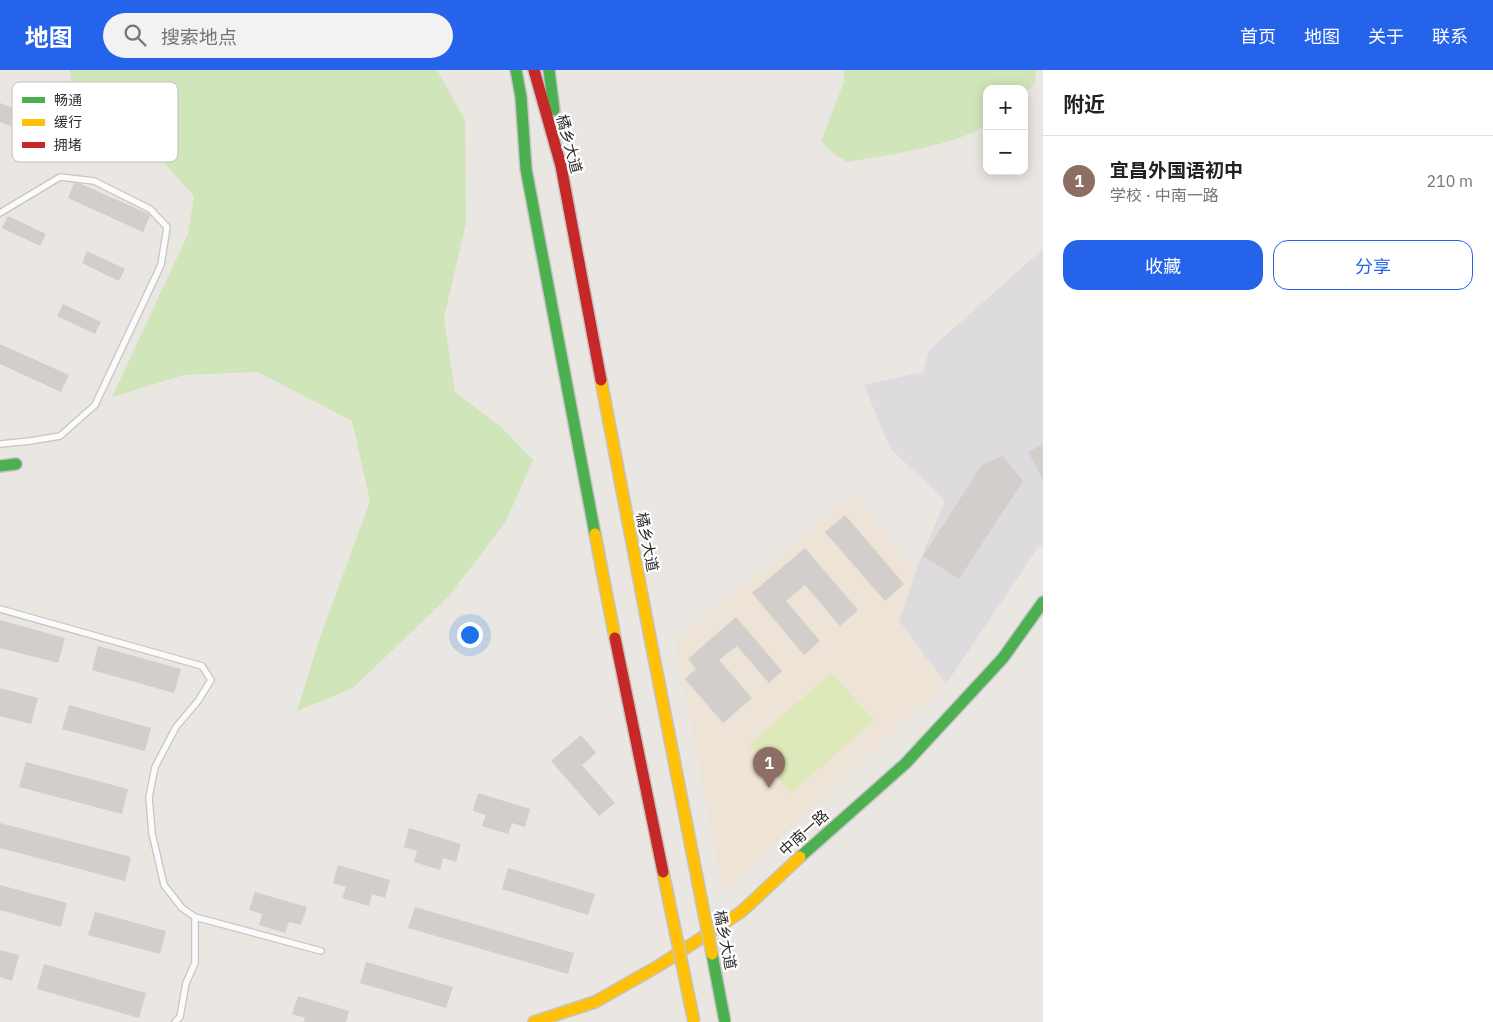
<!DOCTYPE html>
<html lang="zh">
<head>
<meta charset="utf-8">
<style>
	:root { --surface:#fff; --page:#f2f2f2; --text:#222; --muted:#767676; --line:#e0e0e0; --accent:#2563eb }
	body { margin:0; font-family:"IBM Plex Sans","Noto Sans SC",sans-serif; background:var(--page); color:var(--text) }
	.controls { position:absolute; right:15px; top:15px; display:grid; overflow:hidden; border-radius:10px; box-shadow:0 2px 12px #0003 }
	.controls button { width:45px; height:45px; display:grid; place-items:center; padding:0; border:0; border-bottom:1px solid var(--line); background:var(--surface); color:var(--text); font:25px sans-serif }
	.you { position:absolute; left:469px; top:564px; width:18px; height:18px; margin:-12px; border:4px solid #fff; border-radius:50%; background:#1a73e8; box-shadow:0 0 0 8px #1a73e833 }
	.badge { display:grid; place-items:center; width:32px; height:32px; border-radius:50%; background:var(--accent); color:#fff; font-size:16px; font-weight:700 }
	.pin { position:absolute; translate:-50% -41px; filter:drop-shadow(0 1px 2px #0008) }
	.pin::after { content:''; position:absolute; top:26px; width:18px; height:15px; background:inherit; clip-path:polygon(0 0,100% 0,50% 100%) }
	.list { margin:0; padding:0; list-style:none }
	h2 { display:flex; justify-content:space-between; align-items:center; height:65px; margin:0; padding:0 20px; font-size:21px }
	h2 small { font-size:16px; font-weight:400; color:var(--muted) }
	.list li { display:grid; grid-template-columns:32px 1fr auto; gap:15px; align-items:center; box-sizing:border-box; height:90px; padding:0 20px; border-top:1px solid var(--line) }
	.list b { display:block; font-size:19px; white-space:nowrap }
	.list p { margin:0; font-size:16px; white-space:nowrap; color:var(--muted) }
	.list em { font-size:16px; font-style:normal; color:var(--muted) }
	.actions { display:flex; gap:10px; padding:15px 20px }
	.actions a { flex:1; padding:11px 0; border:1px solid var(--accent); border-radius:15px; text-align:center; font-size:18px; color:var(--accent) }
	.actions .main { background:var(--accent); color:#fff }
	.icon { flex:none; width:28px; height:28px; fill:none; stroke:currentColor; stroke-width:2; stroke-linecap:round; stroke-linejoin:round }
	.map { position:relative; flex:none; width:1043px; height:952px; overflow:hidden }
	header { display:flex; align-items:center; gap:30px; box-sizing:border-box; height:70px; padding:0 25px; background:var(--accent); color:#fff }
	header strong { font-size:24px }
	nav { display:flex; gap:28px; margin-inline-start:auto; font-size:18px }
	.search { width:350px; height:45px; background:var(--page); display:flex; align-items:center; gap:12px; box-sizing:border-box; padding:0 18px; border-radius:28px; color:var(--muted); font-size:19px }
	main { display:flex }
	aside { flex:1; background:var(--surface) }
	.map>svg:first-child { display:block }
	.industrial { fill:#dddbdd }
	.education { fill:#ede3d6 }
	.green { fill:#d1e5ba }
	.pitch { fill:#dde9b8 }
	.building { fill:#d1cecb }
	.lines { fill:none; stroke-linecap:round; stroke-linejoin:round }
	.lane-casing { stroke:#c6c4c4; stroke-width:8 }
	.fast-casing { stroke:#c6c4c4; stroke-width:14 }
	.slow-casing { stroke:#c6c4c4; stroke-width:14 }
	.jam-casing { stroke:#c6c4c4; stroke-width:14 }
	.lane { stroke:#fcfbfb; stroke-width:5.5 }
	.fast { stroke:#4caf50; stroke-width:11 }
	.slow { stroke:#ffc107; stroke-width:11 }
	.jam { stroke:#c62828; stroke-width:11 }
	.fast-bridge-casing { stroke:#c6c4c2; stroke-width:14; stroke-linecap:butt }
	.slow-bridge-casing { stroke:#c6c4c2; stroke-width:14; stroke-linecap:butt }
	.jam-bridge-casing { stroke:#c6c4c2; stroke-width:14; stroke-linecap:butt }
	.fast-bridge { stroke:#4caf50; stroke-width:11 }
	.slow-bridge { stroke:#ffc107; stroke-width:11 }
	.jam-bridge { stroke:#c62828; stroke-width:11 }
	.labels { text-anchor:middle; stroke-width:4.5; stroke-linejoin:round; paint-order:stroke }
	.street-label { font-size:15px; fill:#2c2c2c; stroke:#fff }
	.key { fill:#fff; stroke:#c0c0c0; stroke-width:1 }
	.key-label { font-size:14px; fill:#2c2c2c }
</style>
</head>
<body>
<header>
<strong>地图</strong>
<div class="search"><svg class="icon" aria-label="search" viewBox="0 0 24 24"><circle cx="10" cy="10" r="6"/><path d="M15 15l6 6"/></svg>搜索地点</div>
<nav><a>首页</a><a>地图</a><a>关于</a><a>联系</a></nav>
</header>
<main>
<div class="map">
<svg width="1043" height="952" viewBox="0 0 1043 952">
	<rect width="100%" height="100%" fill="#eae6e2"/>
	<path class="industrial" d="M 1043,179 L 1043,474 L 1037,479 L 946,614 L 899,551 L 916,500 L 945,431 L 890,378 L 864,315 L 923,302 L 929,280 Z"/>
	<path class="education" d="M 854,425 L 916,500 L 899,551 L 946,614 L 723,822 L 675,570 Z"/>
	<path class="green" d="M 70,0 L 437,0 L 465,50 L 466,153 L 444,248 L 455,322 L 501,357 L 533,390 L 506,451 L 449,526 L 353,618 L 297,641 L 318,573 L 370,431 L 352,351 L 258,302 L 184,305 L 112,327 L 188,164 L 194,126 L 165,94 L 97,64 L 72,17 Z
		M 844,0 L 1036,0 L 1035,14 L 1024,23 L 1024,19 L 987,19 L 987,54 C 958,76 884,85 847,92 L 833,83 L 821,71 L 844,12 Z"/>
	<path class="pitch" d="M 831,603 L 874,650 L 791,723 L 749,675 Z"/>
	<path class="building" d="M 0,33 L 43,50 L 37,66 L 0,52 Z
		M 74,113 L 81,114 L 149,144 L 150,146 L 143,162 L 68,128 Z
		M 8,146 L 46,164 L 40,176 L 2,158 Z
		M 87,181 L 125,199 L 119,211 L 82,193 Z
		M 63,234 L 101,252 L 95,264 L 57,246 Z
		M 0,274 L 69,305 L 61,322 L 0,294 Z
		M 1043,374 L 1043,410 L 1028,382 Z
		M 1003,386 L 1023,411 L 959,509 L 923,486 L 982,395 Z
		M 845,445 L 904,514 L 885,531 L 825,462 Z
		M 805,478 L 858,540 L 840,556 L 805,515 L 786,531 L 820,571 L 804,585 L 752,523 Z
		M 736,547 L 782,601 L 769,613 L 737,576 L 719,590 L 752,628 L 723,653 L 685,609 L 696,599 L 688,589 Z
		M 0,550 L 65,568 L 58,593 L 0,578 Z
		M 98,576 L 181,599 L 174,623 L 92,600 Z
		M 0,618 L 38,628 L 31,654 L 0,646 Z
		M 69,635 L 151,658 L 145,681 L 62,659 Z
		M 581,665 L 596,683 L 582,695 L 615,733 L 599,746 L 551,691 Z
		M 26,692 L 128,719 L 122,744 L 19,717 Z
		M 478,723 L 530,739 L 525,757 L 512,753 L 508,764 L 482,756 L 486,745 L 473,741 Z
		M 0,753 L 131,787 L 125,811 L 0,778 Z
		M 409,758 L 461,774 L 456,792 L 443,788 L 440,800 L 414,792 L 417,781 L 404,777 Z
		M 338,795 L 390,810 L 385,828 L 372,824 L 369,836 L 342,828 L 346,817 L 333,813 Z
		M 508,798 L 595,824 L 588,845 L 502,819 Z
		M 0,815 L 67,833 L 61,857 L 0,840 Z
		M 255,822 L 307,837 L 301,855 L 289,852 L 285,863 L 259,855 L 262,844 L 249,840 Z
		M 415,837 L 574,883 L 568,904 L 408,858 Z
		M 95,842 L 166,861 L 160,884 L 88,865 Z
		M 0,880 L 19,885 L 12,911 L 0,907 Z
		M 366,892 L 453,917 L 446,938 L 360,913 Z
		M 44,894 L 146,923 L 139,948 L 37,919 Z
		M 298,926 L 349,941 L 346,952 L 304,952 L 305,948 L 292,944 Z"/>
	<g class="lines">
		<g class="lane-casing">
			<path id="lane" d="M 0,143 L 60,107 L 94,111 L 150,139 L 167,157 L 161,195 L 95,335 L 60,366 L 30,371 L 0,374
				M 0,539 L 202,596 L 211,610 L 198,631 L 176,657 L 155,697 L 149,727 L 152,763 L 164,815 L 182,838 L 195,847 L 321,881
				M 175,952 L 180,947 L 186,913 L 195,893 L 195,847"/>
		</g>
		<g class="fast-casing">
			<path id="fast" d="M 516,0 L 521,27 L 526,99 L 595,464
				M 549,0 L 554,40
				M 0,396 L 16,394
				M 800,787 L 905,694 L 1003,588 L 1043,532"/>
		</g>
		<g class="slow-casing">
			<path id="slow" d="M 601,310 L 650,567
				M 595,464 L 615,568
				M 534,952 L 595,932 L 660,895 L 741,842 L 800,787"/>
		</g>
		<g class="jam-casing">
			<path id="jam" d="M 534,0 L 561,96 L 601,310"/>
		</g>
		<use href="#lane" class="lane"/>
		<use href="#fast" class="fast"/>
		<use href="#slow" class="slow"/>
		<use href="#jam" class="jam"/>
		<g class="fast-bridge-casing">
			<path id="fast-bridge" d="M 712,884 L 725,952"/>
		</g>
		<g class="slow-bridge-casing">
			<path id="slow-bridge" d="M 650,567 L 712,884
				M 663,802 L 694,952"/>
		</g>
		<g class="jam-bridge-casing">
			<path id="jam-bridge" d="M 615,568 L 663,802"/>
		</g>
		<use href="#fast-bridge" class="fast-bridge"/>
		<use href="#slow-bridge" class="slow-bridge"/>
		<use href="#jam-bridge" class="jam-bridge"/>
	</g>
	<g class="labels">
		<g class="street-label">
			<text transform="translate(569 74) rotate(75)" y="5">橘乡大道</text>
			<text transform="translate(647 472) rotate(79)" y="5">橘乡大道</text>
			<text transform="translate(804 763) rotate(-42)" y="5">中南一路</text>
			<text transform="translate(725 870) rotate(79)" y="5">橘乡大道</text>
		</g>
	</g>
	<rect x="12" y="12" width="166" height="80" rx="8" class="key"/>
	<rect x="22" y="27" width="23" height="6" fill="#4caf50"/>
	<rect x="22" y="49" width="23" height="7" fill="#ffc107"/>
	<rect x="22" y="72" width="23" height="6" fill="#c62828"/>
	<g class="key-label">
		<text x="54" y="35">畅通</text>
		<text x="54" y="57">缓行</text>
		<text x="54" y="80">拥堵</text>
	</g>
</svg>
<div class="controls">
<button>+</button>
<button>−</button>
</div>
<div class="you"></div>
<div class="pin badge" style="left:769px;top:718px;background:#8d6e63">1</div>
</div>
<aside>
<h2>附近<small></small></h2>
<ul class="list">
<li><span class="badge" style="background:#8d6e63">1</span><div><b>宜昌外国语初中</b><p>学校 · 中南一路</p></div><em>210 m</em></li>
</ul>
<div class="actions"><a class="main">收藏</a><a>分享</a></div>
</aside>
</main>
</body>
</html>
